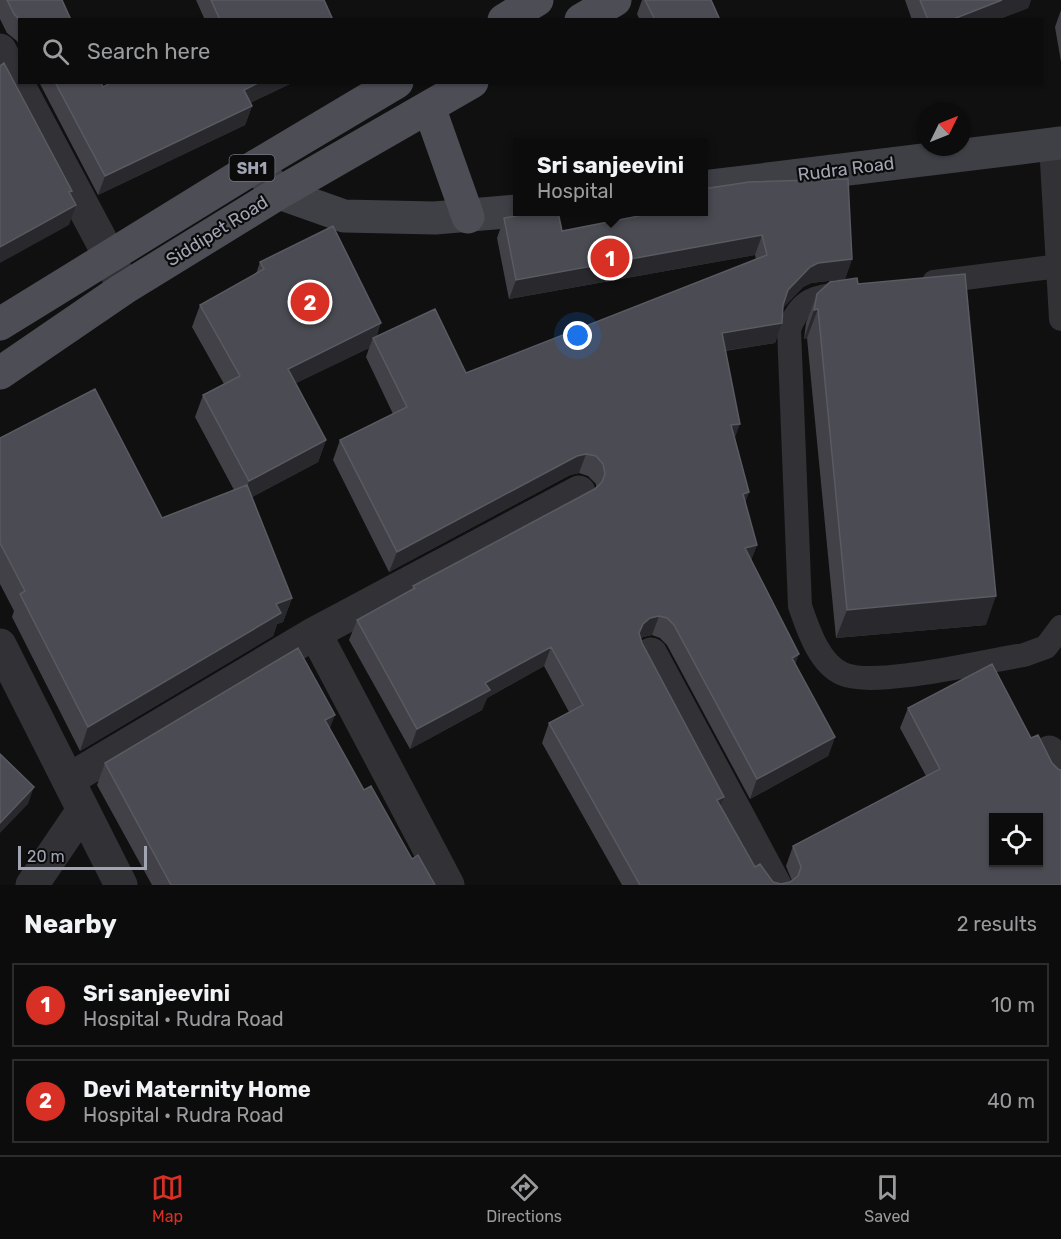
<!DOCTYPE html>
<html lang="en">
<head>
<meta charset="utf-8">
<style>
	:root { --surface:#0c0c0d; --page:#151516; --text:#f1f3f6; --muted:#9a9b9d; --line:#2c2c2e; --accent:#d93025 }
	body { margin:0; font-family:Rubik,sans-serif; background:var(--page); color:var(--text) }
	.controls { position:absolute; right:18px; bottom:18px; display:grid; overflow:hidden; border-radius:0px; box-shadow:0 2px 4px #0004 }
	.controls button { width:54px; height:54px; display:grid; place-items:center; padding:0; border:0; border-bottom:2px solid var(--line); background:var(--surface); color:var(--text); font:30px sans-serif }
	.compass { position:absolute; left:917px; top:102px; width:54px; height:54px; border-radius:50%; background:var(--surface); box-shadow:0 2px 4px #0004; rotate:47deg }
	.scale { position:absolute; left:18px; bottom:15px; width:129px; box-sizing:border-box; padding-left:6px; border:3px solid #a0a4b3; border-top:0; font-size:16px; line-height:21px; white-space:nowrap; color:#a0a4b3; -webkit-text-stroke:4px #0b0b0c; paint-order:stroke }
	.you { position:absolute; left:578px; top:336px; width:21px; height:21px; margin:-15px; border:4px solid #fff; border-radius:50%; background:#1a73e8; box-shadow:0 0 0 9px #1a73e833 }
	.badge { display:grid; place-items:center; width:39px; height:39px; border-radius:50%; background:var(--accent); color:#fff; font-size:20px; font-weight:700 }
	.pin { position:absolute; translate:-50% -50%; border:3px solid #fff; box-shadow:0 2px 6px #0006 }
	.popup { position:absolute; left:513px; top:138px; width:195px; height:78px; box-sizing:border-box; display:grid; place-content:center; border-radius:0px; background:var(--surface); filter:drop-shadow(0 2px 4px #0005); font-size:20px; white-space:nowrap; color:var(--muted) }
	.popup b { font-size:22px; color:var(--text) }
	.popup::after { content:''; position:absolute; left:50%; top:100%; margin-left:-12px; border:12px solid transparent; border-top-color:var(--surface) }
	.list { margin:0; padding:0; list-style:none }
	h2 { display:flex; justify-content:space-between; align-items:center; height:78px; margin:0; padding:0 24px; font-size:26px }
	h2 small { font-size:20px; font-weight:400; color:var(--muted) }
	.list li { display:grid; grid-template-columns:39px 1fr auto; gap:18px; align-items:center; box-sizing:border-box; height:84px; margin:0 12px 12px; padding:0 12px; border:2px solid var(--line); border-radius:0px }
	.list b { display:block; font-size:22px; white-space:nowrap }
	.list p { margin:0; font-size:20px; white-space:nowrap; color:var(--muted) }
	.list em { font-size:20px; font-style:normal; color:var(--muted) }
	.icon { flex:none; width:33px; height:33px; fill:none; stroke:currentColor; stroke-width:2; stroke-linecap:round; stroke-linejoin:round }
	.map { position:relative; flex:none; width:1061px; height:885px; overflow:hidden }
	.search { position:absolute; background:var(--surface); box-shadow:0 2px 4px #0004; left:18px; right:18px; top:18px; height:66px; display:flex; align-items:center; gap:15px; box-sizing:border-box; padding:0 21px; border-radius:0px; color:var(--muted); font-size:22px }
	.sheet { height:270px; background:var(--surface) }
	nav { display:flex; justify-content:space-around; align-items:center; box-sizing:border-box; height:84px; border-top:2px solid var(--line); background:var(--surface); font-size:16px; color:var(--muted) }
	nav a { display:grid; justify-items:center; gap:3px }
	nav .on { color:var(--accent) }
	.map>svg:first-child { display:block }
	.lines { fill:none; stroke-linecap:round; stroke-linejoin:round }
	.service { stroke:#313136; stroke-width:24 }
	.minor { stroke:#313136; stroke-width:33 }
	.secondary { stroke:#3f4046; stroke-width:33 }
	.primary { stroke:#4d4e55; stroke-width:33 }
	.wall { fill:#414147 }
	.shaded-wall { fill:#29292d }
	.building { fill:#4b4c53; stroke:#595a62; stroke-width:1.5; fill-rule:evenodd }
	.labels { text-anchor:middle; stroke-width:4.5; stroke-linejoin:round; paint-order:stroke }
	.shield { fill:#0b0b0c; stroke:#737681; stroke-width:1.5 }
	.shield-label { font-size:16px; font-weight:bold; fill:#a0a4b3 }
	.street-label { font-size:18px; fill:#a0a4b3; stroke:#0b0b0c }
</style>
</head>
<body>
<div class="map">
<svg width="1061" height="885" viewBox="0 0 1061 885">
	<rect width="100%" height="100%" fill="#101011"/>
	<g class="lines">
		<path class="service" d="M 1051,144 L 1061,319
			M 934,282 L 1059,266
			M 849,293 C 817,297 802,296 789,329 L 800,606 C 808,629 819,664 843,674 C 875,688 984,661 1024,655 L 1046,647 L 1061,627"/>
		<path class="minor" d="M 0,50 L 110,257 L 123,289
			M 315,633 L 448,885
			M 0,645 L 121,885
			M 651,654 L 775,885
			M 1049,752 L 1061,773
			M 68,780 L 315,633 L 579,492
			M 32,885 L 83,810"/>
		<path class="secondary" d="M 256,166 L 279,193 L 344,216 L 435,218 L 517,211
			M 703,187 L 1061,143"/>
		<path class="primary" d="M 504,20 L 537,0
			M 581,20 L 615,0
			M 429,107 L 468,217
			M 0,324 L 256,166 L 397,82
			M 0,373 L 123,289 L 279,193 L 472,82"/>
	</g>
	<path class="wall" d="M 0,0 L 62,0 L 20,20 L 20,47 L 17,41 L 7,33 L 0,19 Z
		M 196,0 L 324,0 L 333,20 L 205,20 Z
		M 642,0 L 711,0 L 720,20 L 640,20 L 637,14 Z
		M 905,0 L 1031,0 L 1028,8 L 997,20 L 912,20 Z
		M 1061,10 L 1061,62 L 1055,27 Z
		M 39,82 L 101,82 L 103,87 L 112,82 L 294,82 L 250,103 L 252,106 L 245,125 L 98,195 Z
		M 703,189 L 852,259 L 845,279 L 811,283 L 803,287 L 783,308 L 782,323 L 775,343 L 725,351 L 735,438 L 749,492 L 745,502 L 757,545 L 751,560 L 795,664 L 835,737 L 828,756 L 750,799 L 667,645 L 660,638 L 652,635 L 643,637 L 641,639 L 642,643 L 721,806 L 755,867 L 773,882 L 781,884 L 790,882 L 792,881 L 786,866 L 793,846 L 926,776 L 900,728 L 908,708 L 1061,885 L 622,885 L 542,743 L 549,723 L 569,712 L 544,666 L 487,698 L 482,710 L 410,749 L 349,640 L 357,620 L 412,590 L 413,586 L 596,487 L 596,484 L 588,476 L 579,473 L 570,475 L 389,572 L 333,460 L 340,440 L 393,414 L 366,357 L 369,348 L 296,383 L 326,440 L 318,462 L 252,497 L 292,598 L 283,622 L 277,624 L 273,636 L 80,751 L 12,617 L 14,611 L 0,584 L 0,438 L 162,518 L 234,490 L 195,417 L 203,395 L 224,384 L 192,327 L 200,305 L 256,274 L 260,262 L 377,336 L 466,373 L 756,260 L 755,255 L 509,299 L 497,238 L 504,218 L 562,231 L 703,212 Z
		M 858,284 L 986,625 L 836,638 L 807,338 L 804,339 L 806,323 L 817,294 Z
		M 330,729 L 364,790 L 412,859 L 435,885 L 152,885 L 97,785 L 105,763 Z"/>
	<path class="shaded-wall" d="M 1002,0 L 1031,0 L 1028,8 L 997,20 L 951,20 Z
		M 260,82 L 294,82 L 238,109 L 244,90 Z
		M 252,106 L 245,125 L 98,195 L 105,176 Z
		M 76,205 L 69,225 L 0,263 L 0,247 Z
		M 762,235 L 755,255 L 509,299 L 516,280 Z
		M 852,259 L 845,279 L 811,283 L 803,287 L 781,310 L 788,290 L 810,267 L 818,263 Z
		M 818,309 L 807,338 L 804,339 L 814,310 Z
		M 381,323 L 375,342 L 373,338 L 369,348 L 280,391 L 288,369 Z
		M 782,323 L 775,343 L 715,352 L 722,333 Z
		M 740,424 L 733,443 L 731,425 Z
		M 326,440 L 318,462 L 241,503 L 249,481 Z
		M 586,454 L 579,473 L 570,475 L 389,572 L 397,552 L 577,456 Z
		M 749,492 L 742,512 L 743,494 Z
		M 757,545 L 749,565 L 745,548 Z
		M 996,596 L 986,625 L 836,638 L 847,610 Z
		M 292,598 L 283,622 L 277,624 L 273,636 L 80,751 L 88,727 L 276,604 Z
		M 659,616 L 652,635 L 643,637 L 635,644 L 643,624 L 650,618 Z
		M 551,647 L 544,666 L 487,698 L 482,710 L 410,749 L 417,729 L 485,683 Z
		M 799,654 L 792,673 L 792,658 Z
		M 335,715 L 327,736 L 325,720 Z
		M 835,737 L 828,756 L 750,799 L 757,779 Z
		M 34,787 L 28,804 L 0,833 L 0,823 Z
		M 724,797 L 717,816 L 717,800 Z"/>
	<path class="building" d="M 7,0 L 62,0 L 71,20 L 20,20 L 14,14 Z
		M 211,0 L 324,0 L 333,20 L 220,20 Z
		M 645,0 L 711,0 L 720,20 L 655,20 Z
		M 920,0 L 1002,0 L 951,20 L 928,20 Z
		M 4,63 L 72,191 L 69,192 L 76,205 L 0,247 L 0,66 Z
		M 55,82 L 101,82 L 103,87 L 112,82 L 260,82 L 244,90 L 252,106 L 105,176 Z
		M 848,179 L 852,259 L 818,263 L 810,267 L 788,290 L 783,305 L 782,323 L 722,333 L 740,424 L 731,425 L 749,492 L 743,494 L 757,545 L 745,548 L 799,654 L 792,658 L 835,737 L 757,779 L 674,625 L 667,618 L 659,616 L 650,618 L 643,624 L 639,633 L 642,643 L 724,797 L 717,800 L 755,867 L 760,864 L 773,882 L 781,884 L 790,882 L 798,876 L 801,867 L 793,846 L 940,769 L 908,708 L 992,664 L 1031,738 L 1038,735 L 1052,763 L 1058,769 L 1061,770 L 1061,885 L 640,885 L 549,723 L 583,705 L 551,647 L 485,683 L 490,690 L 417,729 L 357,620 L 415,588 L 413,586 L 595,489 L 602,482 L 605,474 L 603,464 L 596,456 L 586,454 L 577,456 L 397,552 L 340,440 L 407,407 L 373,338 L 435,309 L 466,373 L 767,255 L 762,235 L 516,280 L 504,218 L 541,212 L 558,212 L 562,231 L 659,212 L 703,212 L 703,203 L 704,202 L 703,189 L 749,182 ZM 993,818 L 1038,818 L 1038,862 L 993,862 Z
		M 333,226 L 381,323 L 288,369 L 326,440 L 249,481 L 203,395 L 240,376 L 200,305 L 264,269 L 260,262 Z
		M 965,274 L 996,596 L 847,610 L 818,309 L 814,310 L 817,294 L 830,282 L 857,278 L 858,284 Z
		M 95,389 L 162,518 L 247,485 L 292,598 L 276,604 L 281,613 L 88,727 L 20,594 L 25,591 L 0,543 L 0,438 Z
		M 298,648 L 335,715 L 325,720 L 364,790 L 371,786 L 412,859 L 418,855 L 435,885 L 171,885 L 105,763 Z
		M 0,754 L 34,787 L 0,823 Z"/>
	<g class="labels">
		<rect class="shield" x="229.5" y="155" width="45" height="26" rx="4.5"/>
		<g class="shield-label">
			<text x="252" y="174">SH1</text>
		</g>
		<g class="street-label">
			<text transform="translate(846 169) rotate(-7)" y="6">Rudra Road</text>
			<text transform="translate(217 231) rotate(-32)" y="6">Siddipet Road</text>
		</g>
	</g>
</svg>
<div class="controls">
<button><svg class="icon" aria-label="locate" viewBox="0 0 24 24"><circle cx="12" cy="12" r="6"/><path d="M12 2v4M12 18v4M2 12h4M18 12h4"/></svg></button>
</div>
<svg class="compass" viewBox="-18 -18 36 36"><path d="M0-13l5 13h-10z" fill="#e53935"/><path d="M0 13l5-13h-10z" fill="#9a9b9d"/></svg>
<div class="scale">20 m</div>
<div class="you"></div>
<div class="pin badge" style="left:610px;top:258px">1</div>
<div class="popup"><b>Sri sanjeevini</b>Hospital</div>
<div class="pin badge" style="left:310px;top:302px">2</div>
<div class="search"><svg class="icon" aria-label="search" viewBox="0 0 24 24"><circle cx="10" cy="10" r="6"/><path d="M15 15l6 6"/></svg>Search here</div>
</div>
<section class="sheet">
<h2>Nearby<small>2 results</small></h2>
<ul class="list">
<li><span class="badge">1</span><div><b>Sri sanjeevini</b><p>Hospital · Rudra Road</p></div><em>10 m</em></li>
<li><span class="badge">2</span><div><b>Devi Maternity Home</b><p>Hospital · Rudra Road</p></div><em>40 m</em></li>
</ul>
</section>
<nav>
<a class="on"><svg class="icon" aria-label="map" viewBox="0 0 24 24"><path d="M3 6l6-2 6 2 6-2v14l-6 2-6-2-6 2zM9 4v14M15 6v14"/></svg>Map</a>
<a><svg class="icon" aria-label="directions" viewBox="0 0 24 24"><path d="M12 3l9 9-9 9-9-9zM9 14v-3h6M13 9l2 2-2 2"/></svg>Directions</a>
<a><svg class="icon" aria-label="saved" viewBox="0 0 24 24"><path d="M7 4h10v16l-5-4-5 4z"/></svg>Saved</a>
</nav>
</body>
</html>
